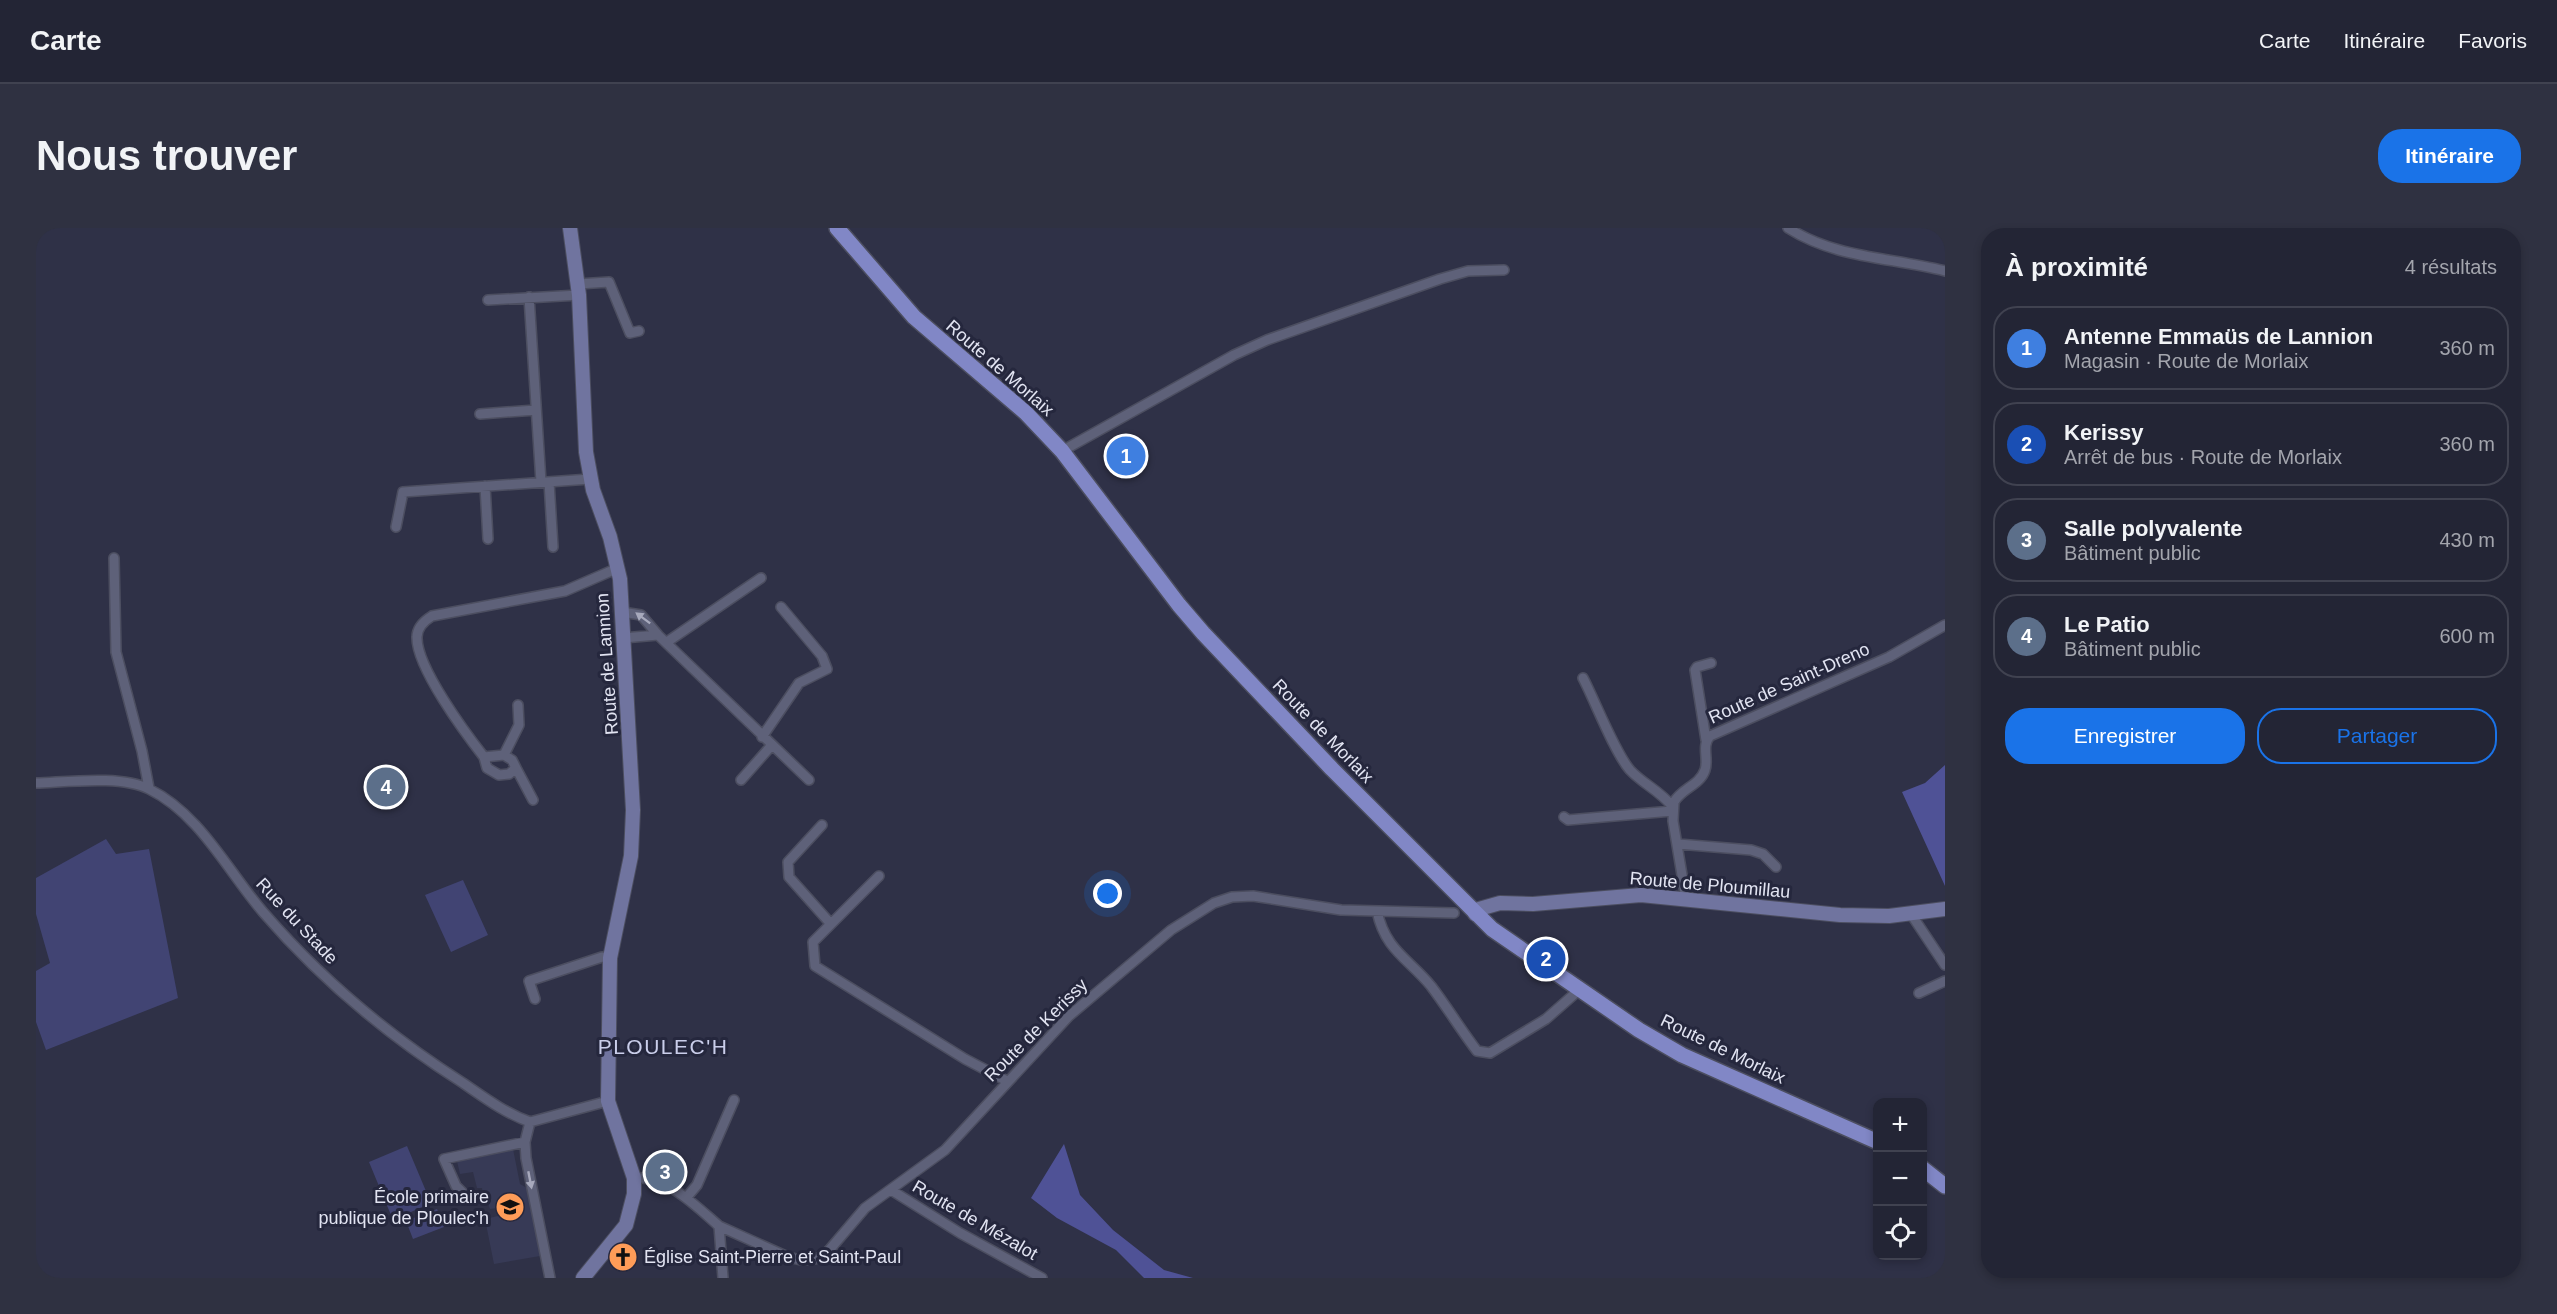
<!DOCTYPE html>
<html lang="fr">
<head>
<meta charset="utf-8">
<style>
	:root { --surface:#232535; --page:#2f3141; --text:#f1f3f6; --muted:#a3a5ad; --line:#404250; --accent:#1a73e8 }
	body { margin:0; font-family:Arial,sans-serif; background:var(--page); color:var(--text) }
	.controls { position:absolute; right:18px; bottom:18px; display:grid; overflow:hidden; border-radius:12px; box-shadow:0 3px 9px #0003 }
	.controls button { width:54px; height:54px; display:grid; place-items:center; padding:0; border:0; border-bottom:2px solid var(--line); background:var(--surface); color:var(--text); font:30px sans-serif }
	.you { position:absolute; left:1072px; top:666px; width:21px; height:21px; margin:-15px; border:4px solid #fff; border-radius:50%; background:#1a73e8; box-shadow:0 0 0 9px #1a73e833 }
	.badge { display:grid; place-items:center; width:39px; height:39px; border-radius:50%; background:var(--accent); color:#fff; font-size:20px; font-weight:700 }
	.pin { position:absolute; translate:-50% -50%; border:3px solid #fff; box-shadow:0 2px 6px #0006 }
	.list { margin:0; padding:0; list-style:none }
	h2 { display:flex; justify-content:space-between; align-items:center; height:78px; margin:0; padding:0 24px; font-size:26px }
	h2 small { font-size:20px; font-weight:400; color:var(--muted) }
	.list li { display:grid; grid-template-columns:39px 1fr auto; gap:18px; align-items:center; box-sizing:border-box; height:84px; margin:0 12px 12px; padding:0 12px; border:2px solid var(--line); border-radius:24px }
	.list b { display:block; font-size:22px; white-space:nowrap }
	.list p { margin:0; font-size:20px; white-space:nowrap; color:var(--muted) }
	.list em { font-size:20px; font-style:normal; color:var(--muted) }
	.actions { display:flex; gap:12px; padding:18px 24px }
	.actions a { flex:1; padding:14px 0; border:2px solid var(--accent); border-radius:24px; text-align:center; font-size:21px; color:var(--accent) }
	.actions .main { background:var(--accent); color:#fff }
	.icon { flex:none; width:33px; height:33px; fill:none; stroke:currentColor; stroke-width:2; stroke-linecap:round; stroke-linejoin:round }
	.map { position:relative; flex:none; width:1909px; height:1050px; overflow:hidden; border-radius:24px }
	header { display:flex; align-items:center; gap:36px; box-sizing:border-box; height:84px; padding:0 30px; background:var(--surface); border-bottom:2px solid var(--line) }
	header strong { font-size:28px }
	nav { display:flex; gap:33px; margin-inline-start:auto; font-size:21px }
	.intro { display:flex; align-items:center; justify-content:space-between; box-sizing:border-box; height:144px; padding:0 36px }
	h1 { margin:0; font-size:42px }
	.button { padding:15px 27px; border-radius:24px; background:var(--accent); color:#fff; font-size:21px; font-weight:700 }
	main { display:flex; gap:36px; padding:0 36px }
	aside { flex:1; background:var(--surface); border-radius:24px; box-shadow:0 3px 9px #0003 }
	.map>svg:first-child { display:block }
	.built { fill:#373a56 }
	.green { fill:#414473 }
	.forest { fill:#4f5296 }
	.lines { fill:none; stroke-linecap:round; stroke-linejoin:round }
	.street-casing { stroke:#4c4e60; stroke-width:12 }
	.secondary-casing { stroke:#4c4e60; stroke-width:16 }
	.primary-casing { stroke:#4c4e60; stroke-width:18 }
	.street { stroke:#5e6179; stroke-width:9 }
	.secondary { stroke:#70749f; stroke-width:14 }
	.primary { stroke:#8187c6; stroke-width:15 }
	.oneway { fill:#a7a9bc }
	.labels { text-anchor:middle; stroke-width:6; stroke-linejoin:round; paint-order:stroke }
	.street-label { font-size:18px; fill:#e2e4f2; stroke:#25273d }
	.poi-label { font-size:18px; fill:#e2e4f2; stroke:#25273d; text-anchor:end }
	.quarter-label { font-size:21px; letter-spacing:1.5px; fill:#caceea; stroke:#25273d }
</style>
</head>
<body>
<header>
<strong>Carte</strong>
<nav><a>Carte</a><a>Itinéraire</a><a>Favoris</a></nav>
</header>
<div class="intro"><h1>Nous trouver</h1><a class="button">Itinéraire</a></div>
<main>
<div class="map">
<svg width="1909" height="1050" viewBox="0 0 1909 1050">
	<rect width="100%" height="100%" fill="#2f3147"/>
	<path class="built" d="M 477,921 L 484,956 L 491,960 L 504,1028 L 458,1036 L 449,991 L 462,988 L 461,980 L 454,981 L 452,975 L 435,978 L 434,970 L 447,968 L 446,960 L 441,960 L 437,944 L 424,946 L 421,933 Z"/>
	<path class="green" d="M 70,611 L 80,626 L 113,621 L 142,770 L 10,822 L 0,794 L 0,743 L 14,735 L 0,686 L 0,650 Z
		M 427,652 L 452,707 L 415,724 L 389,667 Z
		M 371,918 L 395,975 L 357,992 L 333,934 Z
		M 401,981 L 408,999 L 377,1011 L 370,993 Z"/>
	<path class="forest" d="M 1909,537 L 1909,658 L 1866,564 L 1889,555 Z
		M 1028,916 L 1044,967 L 1077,1002 L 1128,1042 L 1157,1050 L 1108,1050 L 1080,1022 L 1021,990 L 995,970 Z"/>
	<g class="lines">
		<g class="street-casing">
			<path id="street" d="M 1752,0 C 1801,31 1854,29 1909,43
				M 542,56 L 573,54 L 594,105 L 603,103
				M 493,69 L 505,254
				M 452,72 L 543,67
				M 444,186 L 500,182
				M 1026,223 L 1198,127 L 1231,112 L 1404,51 L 1432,43 L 1468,42
				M 513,254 L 517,319
				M 449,258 L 452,311
				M 360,299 L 367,264 L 554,251
				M 78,330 L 80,424 L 106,523 L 113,560
				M 586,384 L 605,387 L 622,407 L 773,552
				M 587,410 L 622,407
				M 631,414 L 725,350
				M 1547,450 C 1559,473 1579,525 1594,542 C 1607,556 1623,562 1637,579
				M 726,509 L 763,455 L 791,441 L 786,428 L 745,379
				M 1670,512 L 1659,442 L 1661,439 L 1675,435
				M 468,527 L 476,532 L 480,540 L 473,546 L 463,547 L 451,540 L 448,529 Z
				M 468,527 L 483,497 L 482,477
				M 448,529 C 430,506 380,439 381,409 C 381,399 388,393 396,388 L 529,363 L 582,340
				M 480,540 L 497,572
				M 705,552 L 735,518
				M 0,555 C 31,554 85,547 113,561 C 164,586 191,642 227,684 C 284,750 353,808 427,855 C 449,870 469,885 494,894
				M 1528,589 L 1532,592 L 1636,583
				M 786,597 L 752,634 L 753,649 L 794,695
				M 1642,616 L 1715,622 L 1727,626 L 1740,639
				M 843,648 L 777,714 L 779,738 L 929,831 L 971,853
				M 1650,671 L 1637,593 L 1638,574 C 1645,561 1664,557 1669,542 C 1673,531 1665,518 1674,508 L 1853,429 L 1909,397
				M 1341,683 C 1349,722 1373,731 1395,758 C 1411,779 1425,802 1441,823 L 1454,825 L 1510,791 L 1543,762
				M 1875,686 L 1909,737
				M 1883,765 L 1909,753
				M 499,771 L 493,753 L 566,729 L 574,730
				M 494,894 L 489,914 L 490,930 L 514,1050
				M 494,894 L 572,873
				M 598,950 C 630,947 661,979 683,998 L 687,1050
				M 855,962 L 924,1005 L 1006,1050
				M 426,964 L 420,958 L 408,931 L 489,914
				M 650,970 L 661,957 L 698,872
				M 683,998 L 752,1029 L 765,1032 L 779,1031 L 789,1027 L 829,980 L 909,922 L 1033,788 L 1135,702 L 1178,675 L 1196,669 L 1217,668 L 1305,682 L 1418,685"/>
		</g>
		<g class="secondary-casing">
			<path id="secondary" d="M 534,0 L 543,67 L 550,224 L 557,262 L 574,309 L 584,351 L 597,582 L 595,628 L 574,730 L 572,873 L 598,950 L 598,966 L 590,997 L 547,1050
				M 1439,686 L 1443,681 L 1464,675 L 1497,676 L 1605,667 L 1804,687 L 1853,688 L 1909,681"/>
		</g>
		<g class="primary-casing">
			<path id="primary" d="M 801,0 L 878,89 L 990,185 L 1026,223 L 1143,377 L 1167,405 L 1296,541 L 1456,701 L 1603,802 L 1646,827 L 1842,914
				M 1886,940 L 1909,958"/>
		</g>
		<use href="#street" class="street"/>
		<use href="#secondary" class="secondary"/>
		<use href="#primary" class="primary"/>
	</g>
	<defs><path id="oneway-solid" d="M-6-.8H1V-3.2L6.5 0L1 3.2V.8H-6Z" transform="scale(1.5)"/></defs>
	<g class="oneway">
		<use href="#oneway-solid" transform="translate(607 390) rotate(-143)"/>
		<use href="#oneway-solid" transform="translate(494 952) rotate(79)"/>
	</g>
	<defs>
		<g id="school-disc" transform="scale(1.5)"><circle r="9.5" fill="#fe9c58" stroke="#25273d"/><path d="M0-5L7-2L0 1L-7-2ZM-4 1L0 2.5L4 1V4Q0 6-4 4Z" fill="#111"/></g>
		<g id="church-disc" transform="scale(1.5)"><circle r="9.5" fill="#fe9c58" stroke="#25273d"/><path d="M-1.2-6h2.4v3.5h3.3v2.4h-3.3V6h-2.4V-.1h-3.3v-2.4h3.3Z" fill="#111"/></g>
	</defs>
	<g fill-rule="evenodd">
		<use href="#school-disc" x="474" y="979"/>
		<use href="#church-disc" x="587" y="1029"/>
	</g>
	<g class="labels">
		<g class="street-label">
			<text transform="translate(964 140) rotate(41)" y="6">Route de Morlaix</text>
			<text transform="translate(571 436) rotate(-94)" y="6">Route de Lannion</text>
			<text transform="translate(1753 455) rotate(-24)" y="6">Route de Saint-Dreno</text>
			<text transform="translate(1287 503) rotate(46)" y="6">Route de Morlaix</text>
			<text transform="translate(1674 657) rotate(5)" y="6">Route de Ploumillau</text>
			<text transform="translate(261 693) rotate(47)" y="6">Rue du Stade</text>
			<text transform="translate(1000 802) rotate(-45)" y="6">Route de Kerissy</text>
			<text transform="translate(1687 821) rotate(26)" y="6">Route de Morlaix</text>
			<text transform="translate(939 992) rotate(30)" y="6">Route de Mézalot</text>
		</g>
		<g class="poi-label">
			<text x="453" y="975">École primaire<tspan x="453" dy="21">publique de Ploulec'h</tspan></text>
			<text x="608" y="1035" text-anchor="start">Église Saint-Pierre et Saint-Paul</text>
		</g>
		<g class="quarter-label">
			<text x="627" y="826">PLOULEC'H</text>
		</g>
	</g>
</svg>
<div class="controls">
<button>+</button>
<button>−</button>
<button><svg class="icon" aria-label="locate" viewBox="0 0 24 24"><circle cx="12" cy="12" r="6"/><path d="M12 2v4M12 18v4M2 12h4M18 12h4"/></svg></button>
</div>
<div class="you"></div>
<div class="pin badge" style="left:1090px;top:228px;background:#3f7fe0">1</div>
<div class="pin badge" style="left:1510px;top:731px;background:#1a4fb4">2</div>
<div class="pin badge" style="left:629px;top:944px;background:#5c6f8a">3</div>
<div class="pin badge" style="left:350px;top:559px;background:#5c6f8a">4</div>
</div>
<aside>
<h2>À proximité<small>4 résultats</small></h2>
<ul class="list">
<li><span class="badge" style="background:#3f7fe0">1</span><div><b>Antenne Emmaüs de Lannion</b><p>Magasin · Route de Morlaix</p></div><em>360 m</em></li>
<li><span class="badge" style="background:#1a4fb4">2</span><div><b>Kerissy</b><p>Arrêt de bus · Route de Morlaix</p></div><em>360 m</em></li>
<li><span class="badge" style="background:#5c6f8a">3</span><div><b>Salle polyvalente</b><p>Bâtiment public</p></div><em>430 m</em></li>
<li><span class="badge" style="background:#5c6f8a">4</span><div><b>Le Patio</b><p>Bâtiment public</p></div><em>600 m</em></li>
</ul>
<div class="actions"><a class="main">Enregistrer</a><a>Partager</a></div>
</aside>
</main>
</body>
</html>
